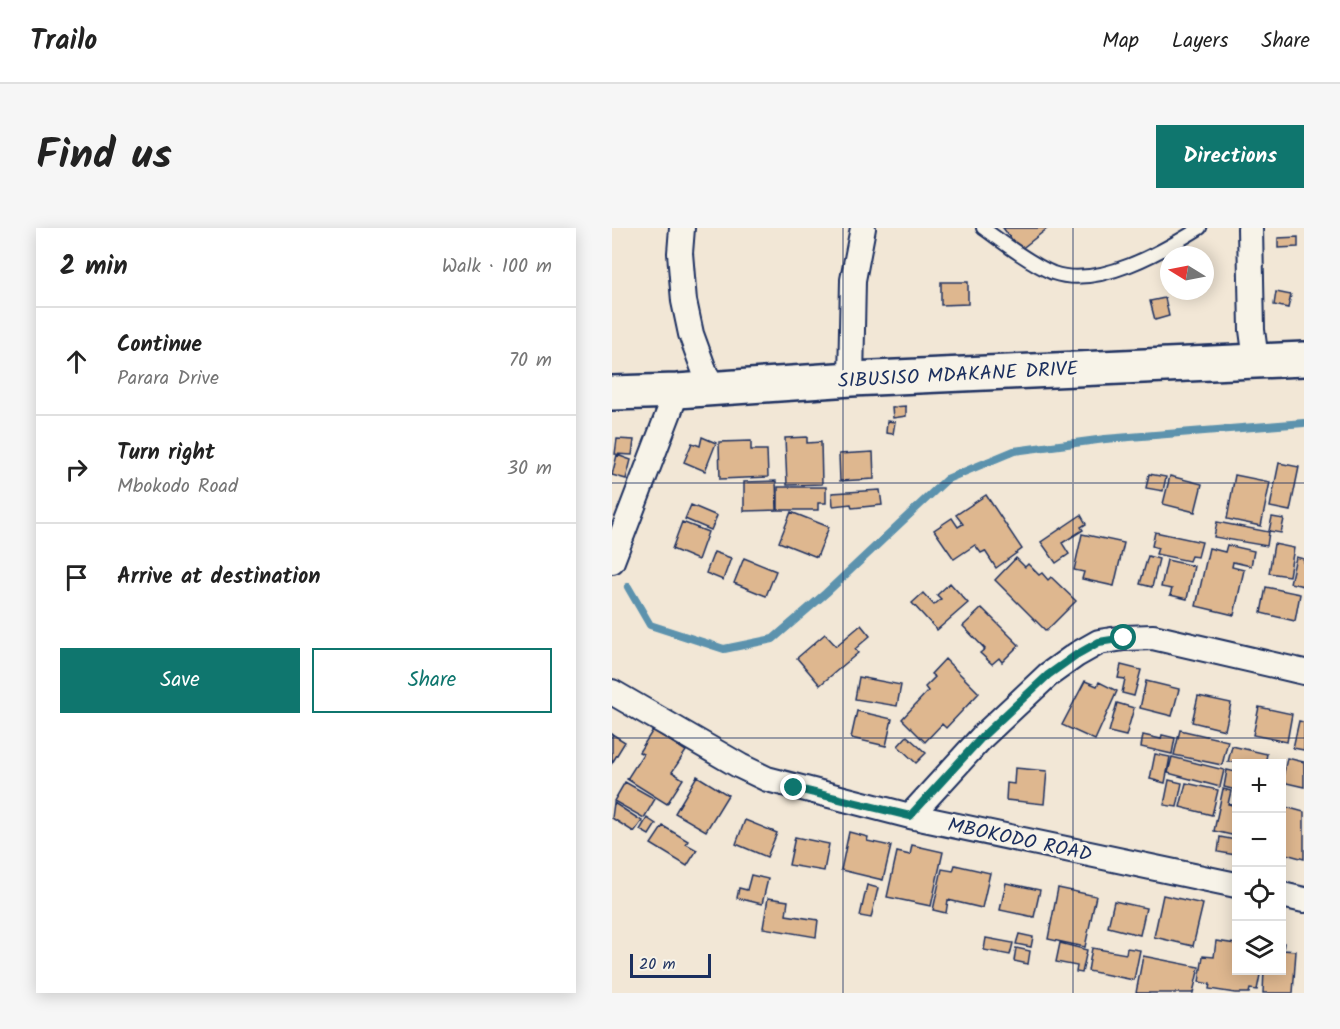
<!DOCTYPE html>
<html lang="en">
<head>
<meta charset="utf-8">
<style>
	:root { --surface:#fff; --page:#f6f6f6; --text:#222; --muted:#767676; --line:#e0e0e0; --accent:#0f766e }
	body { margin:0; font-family:Kalam,sans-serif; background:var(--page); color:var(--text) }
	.controls { position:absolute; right:18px; bottom:18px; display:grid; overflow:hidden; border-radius:0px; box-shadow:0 3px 15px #0003 }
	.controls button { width:54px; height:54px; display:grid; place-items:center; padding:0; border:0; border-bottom:2px solid var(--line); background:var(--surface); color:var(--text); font:30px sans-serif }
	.compass { position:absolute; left:548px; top:18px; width:54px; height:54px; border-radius:50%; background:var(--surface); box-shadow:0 3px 15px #0003; rotate:280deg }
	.scale { position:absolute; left:18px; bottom:15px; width:81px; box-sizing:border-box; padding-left:6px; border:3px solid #1b2f5e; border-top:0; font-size:16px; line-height:21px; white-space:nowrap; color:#1b2f5e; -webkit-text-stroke:4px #f7f3e8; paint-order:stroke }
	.stop { position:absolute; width:18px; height:18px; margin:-14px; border:4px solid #0f766e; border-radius:50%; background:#fff }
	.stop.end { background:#0f766e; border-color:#fff; box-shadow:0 2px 6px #0008 }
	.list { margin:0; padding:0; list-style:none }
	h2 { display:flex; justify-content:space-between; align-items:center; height:78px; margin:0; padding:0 24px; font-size:26px }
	h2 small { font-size:20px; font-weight:400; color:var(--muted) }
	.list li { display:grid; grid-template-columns:39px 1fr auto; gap:18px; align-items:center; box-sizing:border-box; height:108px; padding:0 24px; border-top:2px solid var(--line) }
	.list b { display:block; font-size:22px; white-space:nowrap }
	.list p { margin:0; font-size:20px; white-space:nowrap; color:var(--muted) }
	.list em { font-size:20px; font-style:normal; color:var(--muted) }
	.actions { display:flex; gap:12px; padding:18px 24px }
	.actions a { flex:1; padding:14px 0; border:2px solid var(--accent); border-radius:0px; text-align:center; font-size:21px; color:var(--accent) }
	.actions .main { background:var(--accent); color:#fff }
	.icon { flex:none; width:33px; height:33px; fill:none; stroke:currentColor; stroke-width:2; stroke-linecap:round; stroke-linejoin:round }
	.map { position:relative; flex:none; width:692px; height:765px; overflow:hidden; border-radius:0px }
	header { display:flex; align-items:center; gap:36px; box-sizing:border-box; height:84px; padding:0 30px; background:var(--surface); border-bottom:2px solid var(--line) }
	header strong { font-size:28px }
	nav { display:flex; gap:33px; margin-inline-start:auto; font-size:21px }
	.intro { display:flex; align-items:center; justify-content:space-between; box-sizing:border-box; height:144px; padding:0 36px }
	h1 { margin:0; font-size:42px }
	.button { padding:15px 27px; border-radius:0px; background:var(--accent); color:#fff; font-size:21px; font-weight:700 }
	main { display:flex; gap:36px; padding:0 36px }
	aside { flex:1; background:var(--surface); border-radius:0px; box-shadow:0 3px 15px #0003 }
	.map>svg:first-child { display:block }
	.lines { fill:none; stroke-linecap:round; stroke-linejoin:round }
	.stream { stroke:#5b92ad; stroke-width:8 }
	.building { fill:#deb78f; stroke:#1b2f5e; stroke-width:1.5 }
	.lane-casing { stroke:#1b2f5e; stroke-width:16 }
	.street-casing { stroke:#1b2f5e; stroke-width:28 }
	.secondary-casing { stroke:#1b2f5e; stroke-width:38 }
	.lane { stroke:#f7f3e8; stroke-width:12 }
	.street { stroke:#f7f3e8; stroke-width:24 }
	.secondary { stroke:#f7f3e8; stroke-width:33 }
	.route { stroke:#0f766e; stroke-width:8 }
	.grid { fill:none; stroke:#1b2f5e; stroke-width:1.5; stroke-opacity:0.55 }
	.labels { text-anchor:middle; stroke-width:6; stroke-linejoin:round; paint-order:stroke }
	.street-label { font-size:20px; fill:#1b2f5e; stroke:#f7f3e8 }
</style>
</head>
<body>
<header>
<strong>Trailo</strong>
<nav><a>Map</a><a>Layers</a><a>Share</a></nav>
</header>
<div class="intro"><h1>Find us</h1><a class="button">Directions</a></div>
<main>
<aside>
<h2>2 min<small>Walk · 100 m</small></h2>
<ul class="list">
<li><svg class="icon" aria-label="ahead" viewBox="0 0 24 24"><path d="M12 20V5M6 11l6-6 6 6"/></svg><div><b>Continue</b><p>Parara Drive</p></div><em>70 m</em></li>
<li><svg class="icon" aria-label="right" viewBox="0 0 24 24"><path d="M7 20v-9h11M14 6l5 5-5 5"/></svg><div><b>Turn right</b><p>Mbokodo Road</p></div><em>30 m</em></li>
<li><svg class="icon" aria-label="arrive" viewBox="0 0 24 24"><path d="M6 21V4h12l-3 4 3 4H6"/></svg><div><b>Arrive at destination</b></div></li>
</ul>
<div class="actions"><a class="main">Save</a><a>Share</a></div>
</aside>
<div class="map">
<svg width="692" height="765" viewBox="0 0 692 765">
	<rect width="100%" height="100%" fill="#f2e7d6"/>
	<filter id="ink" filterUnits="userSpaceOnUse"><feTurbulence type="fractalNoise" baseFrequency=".0167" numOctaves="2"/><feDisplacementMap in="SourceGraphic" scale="12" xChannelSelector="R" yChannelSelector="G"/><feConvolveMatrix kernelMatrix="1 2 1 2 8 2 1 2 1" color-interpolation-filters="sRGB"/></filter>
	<g filter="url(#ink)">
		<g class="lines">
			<path class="stream" d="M 16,359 L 38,397 L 112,421 L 161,411 L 214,365 L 335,251 L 402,223 L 493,211 L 692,195"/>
		</g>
		<path class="building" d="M 391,0 L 436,0 L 408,22 Z
			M 686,9 L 686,19 L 666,20 L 666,10 Z
			M 329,54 L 356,54 L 356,76 L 329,77 Z
			M 664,64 L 679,67 L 676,80 L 662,77 Z
			M 553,70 L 557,88 L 543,92 L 538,73 Z
			M 294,178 L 294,188 L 281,190 L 280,179 Z
			M 275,193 L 283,194 L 281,206 L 274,205 Z
			M 90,209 L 104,215 L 93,243 L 72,234 L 80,215 L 88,218 Z
			M 195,209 L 195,215 L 209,214 L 210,256 L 175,257 L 173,210 Z
			M 5,211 L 22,212 L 20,227 L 3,226 Z
			M 139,213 L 139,222 L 155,222 L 156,249 L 108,251 L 107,214 Z
			M 261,224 L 262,251 L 228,253 L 227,226 Z
			M 5,227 L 19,232 L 14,251 L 0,247 Z
			M 667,235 L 687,239 L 678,283 L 658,279 Z
			M 537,246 L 554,249 L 551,263 L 534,260 Z
			M 623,247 L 658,254 L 649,298 L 615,291 Z
			M 558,248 L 590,256 L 583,284 L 551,276 Z
			M 164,253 L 165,282 L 132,283 L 132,254 Z
			M 166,259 L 214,259 L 214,275 L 206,275 L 206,282 L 166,282 Z
			M 268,262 L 270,277 L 240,280 L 239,276 L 221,278 L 220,265 Z
			M 374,267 L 410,321 L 384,340 L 373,323 L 369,325 L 363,317 L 342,331 L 322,302 L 340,290 L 346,299 L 351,296 L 344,287 Z
			M 79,277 L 105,288 L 99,302 L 73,291 Z
			M 179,284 L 217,299 L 205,329 L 167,314 Z
			M 469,287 L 474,296 L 469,299 L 471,302 L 450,315 L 457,326 L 444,335 L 429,314 Z
			M 660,289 L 672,291 L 669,305 L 657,303 Z
			M 70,294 L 96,304 L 86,332 L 60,321 Z
			M 605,294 L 657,304 L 655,318 L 602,309 Z
			M 543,304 L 590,314 L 586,329 L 579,328 L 577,333 L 544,326 L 546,320 L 540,318 Z
			M 470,306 L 512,315 L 502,358 L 470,351 L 472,344 L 462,342 Z
			M 662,316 L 682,320 L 677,348 L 657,345 Z
			M 615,317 L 642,323 L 639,338 L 621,334 L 620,339 L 632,342 L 622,387 L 584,378 L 597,320 L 613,324 Z
			M 102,324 L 119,330 L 111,352 L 94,345 Z
			M 536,328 L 547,331 L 540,359 L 528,356 Z
			M 684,329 L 692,331 L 692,358 L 678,355 Z
			M 132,330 L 164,343 L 154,368 L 122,355 Z
			M 404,330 L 413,339 L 416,336 L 427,347 L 430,345 L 436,352 L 439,349 L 464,373 L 434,403 L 383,352 Z
			M 555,332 L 582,338 L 575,371 L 558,367 L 560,361 L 549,359 Z
			M 338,355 L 356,375 L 325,402 L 300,375 L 311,365 L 322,377 L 329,371 L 325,367 Z
			M 654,359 L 688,366 L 683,393 L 649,385 Z
			M 370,380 L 407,417 L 390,434 L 387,430 L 380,436 L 368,425 L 373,421 L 351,398 Z
			M 249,397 L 258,408 L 243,421 L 246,425 L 208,457 L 185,430 L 213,406 L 224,418 Z
			M 333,431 L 367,465 L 334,500 L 330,496 L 313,514 L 290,491 L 316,463 L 313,459 L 323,449 L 319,446 Z
			M 509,437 L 529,442 L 522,468 L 510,465 L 513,451 L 506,450 Z
			M 247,449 L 289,457 L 285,478 L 243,471 Z
			M 473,453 L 485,458 L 487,454 L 505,463 L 483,512 L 450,497 Z
			M 534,453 L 567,461 L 560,488 L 528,480 Z
			M 586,468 L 619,475 L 613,502 L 580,494 Z
			M 505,475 L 522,480 L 514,508 L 497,504 Z
			M 647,479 L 680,486 L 675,514 L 641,507 Z
			M 245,483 L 280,491 L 274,518 L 239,510 Z
			M 687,493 L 692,494 L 692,522 L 681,520 Z
			M 41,502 L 74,523 L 60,544 L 71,551 L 55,576 L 15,551 L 31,526 L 27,524 Z
			M 568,502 L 616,513 L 610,537 L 562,527 Z
			M 0,506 L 13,514 L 0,535 Z
			M 531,507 L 549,511 L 550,507 L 563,510 L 560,526 L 529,519 Z
			M 295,508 L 314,525 L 304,535 L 286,518 Z
			M 620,518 L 655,526 L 653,536 L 616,534 Z
			M 543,526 L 558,529 L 553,555 L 538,551 Z
			M 560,529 L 612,542 L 608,559 L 556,545 Z
			M 675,530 L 692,534 L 692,559 L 670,554 Z
			M 403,540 L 435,543 L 432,576 L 394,572 L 395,555 L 402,556 Z
			M 615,542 L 624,544 L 624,562 L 612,559 Z
			M 85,548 L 116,567 L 94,603 L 63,585 Z
			M 557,552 L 570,555 L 565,579 L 552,577 Z
			M 13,554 L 43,571 L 32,590 L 2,573 Z
			M 574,555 L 606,562 L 600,587 L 568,579 Z
			M 611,561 L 619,563 L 616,576 L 624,578 L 624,608 L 602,603 Z
			M 2,575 L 30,593 L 22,604 L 0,590 Z
			M 670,578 L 692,584 L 692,631 L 670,625 Z
			M 35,590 L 44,596 L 37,607 L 28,602 Z
			M 133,592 L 165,605 L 155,629 L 124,616 Z
			M 51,598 L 76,613 L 74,616 L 85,622 L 75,638 L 39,616 Z
			M 237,604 L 256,609 L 255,613 L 279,618 L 271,652 L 229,642 Z
			M 183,609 L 217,616 L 212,643 L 177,637 Z
			M 608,609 L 624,612 L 624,627 L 606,624 Z
			M 300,617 L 331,624 L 319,678 L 275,669 L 285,624 L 298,627 Z
			M 343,637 L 378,645 L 370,680 L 336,672 L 334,685 L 321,682 L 330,641 L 341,643 Z
			M 139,647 L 156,651 L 150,676 L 125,670 L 127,660 L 135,662 Z
			M 394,655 L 428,662 L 422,689 L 388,682 Z
			M 255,657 L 266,660 L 259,690 L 248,688 Z
			M 446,660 L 484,668 L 473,719 L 436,711 Z
			M 551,667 L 591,676 L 581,718 L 542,709 Z
			M 156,670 L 176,673 L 174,687 L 206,692 L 204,709 L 151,700 Z
			M 502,673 L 534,680 L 528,707 L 496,699 Z
			M 407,706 L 421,709 L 419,719 L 404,716 Z
			M 374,710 L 401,715 L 398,727 L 372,722 Z
			M 604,713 L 624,716 L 624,742 L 649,742 L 645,762 L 638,761 L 637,765 L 623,765 L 597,761 L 598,756 L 587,754 L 591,728 L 602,729 Z
			M 448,715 L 475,722 L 470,745 L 464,744 L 465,738 L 444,734 Z
			M 670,715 L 672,715 L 671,722 L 684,723 L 681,765 L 651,765 L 652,742 L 670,742 Z
			M 404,720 L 418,723 L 416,736 L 402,733 Z
			M 480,720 L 514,726 L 515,720 L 528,722 L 522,752 L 476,743 Z
			M 531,728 L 587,739 L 581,765 L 524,765 Z"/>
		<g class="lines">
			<g class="lane-casing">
				<path id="lane" d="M 371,0 C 390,14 419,36 441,45 C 486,61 551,23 588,0"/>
			</g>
			<g class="street-casing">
				<path id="street" d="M 70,0 L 68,25 L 72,73 L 79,106 L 99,161
					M 638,0 L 640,102 L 644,132
					M 239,151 L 241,52 L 251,0
					M 0,333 L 65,163
					M 0,464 L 128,538 L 155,551 L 298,588 L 624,657
					M 298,588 L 371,508 L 436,447 L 464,427 L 487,414 L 512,410 L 541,409 L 692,444
					M 670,667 L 692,672"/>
			</g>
			<g class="secondary-casing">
				<path id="secondary" d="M 0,165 L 65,163 L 239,151 L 692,131"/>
			</g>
			<use href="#lane" class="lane"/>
			<use href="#street" class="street"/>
			<use href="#secondary" class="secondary"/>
		</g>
	</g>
	<g class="lines" filter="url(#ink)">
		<path class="route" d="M 182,560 L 298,588 L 371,508 L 436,447 L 464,427 L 487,414 L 512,410"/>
	</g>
	<path class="grid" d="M 231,0 L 231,765M 461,0 L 461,765M 0,255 L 692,255M 0,510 L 692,510"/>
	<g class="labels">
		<g class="street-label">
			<text transform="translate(346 146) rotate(-3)" y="7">SIBUSISO MDAKANE DRIVE</text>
			<text transform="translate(408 611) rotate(12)" y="7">MBOKODO ROAD</text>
		</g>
	</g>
</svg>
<div class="controls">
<button>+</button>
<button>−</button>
<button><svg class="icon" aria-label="locate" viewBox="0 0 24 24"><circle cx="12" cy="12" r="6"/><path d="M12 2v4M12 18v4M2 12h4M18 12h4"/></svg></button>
<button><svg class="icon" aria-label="layers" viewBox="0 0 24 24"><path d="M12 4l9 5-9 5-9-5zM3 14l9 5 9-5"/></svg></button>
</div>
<svg class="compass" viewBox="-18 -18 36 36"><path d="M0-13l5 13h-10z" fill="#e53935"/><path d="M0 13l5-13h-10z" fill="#767676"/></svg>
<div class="scale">20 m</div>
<div class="stop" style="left:512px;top:410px"></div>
<div class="stop end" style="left:182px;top:560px"></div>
</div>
</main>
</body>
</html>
